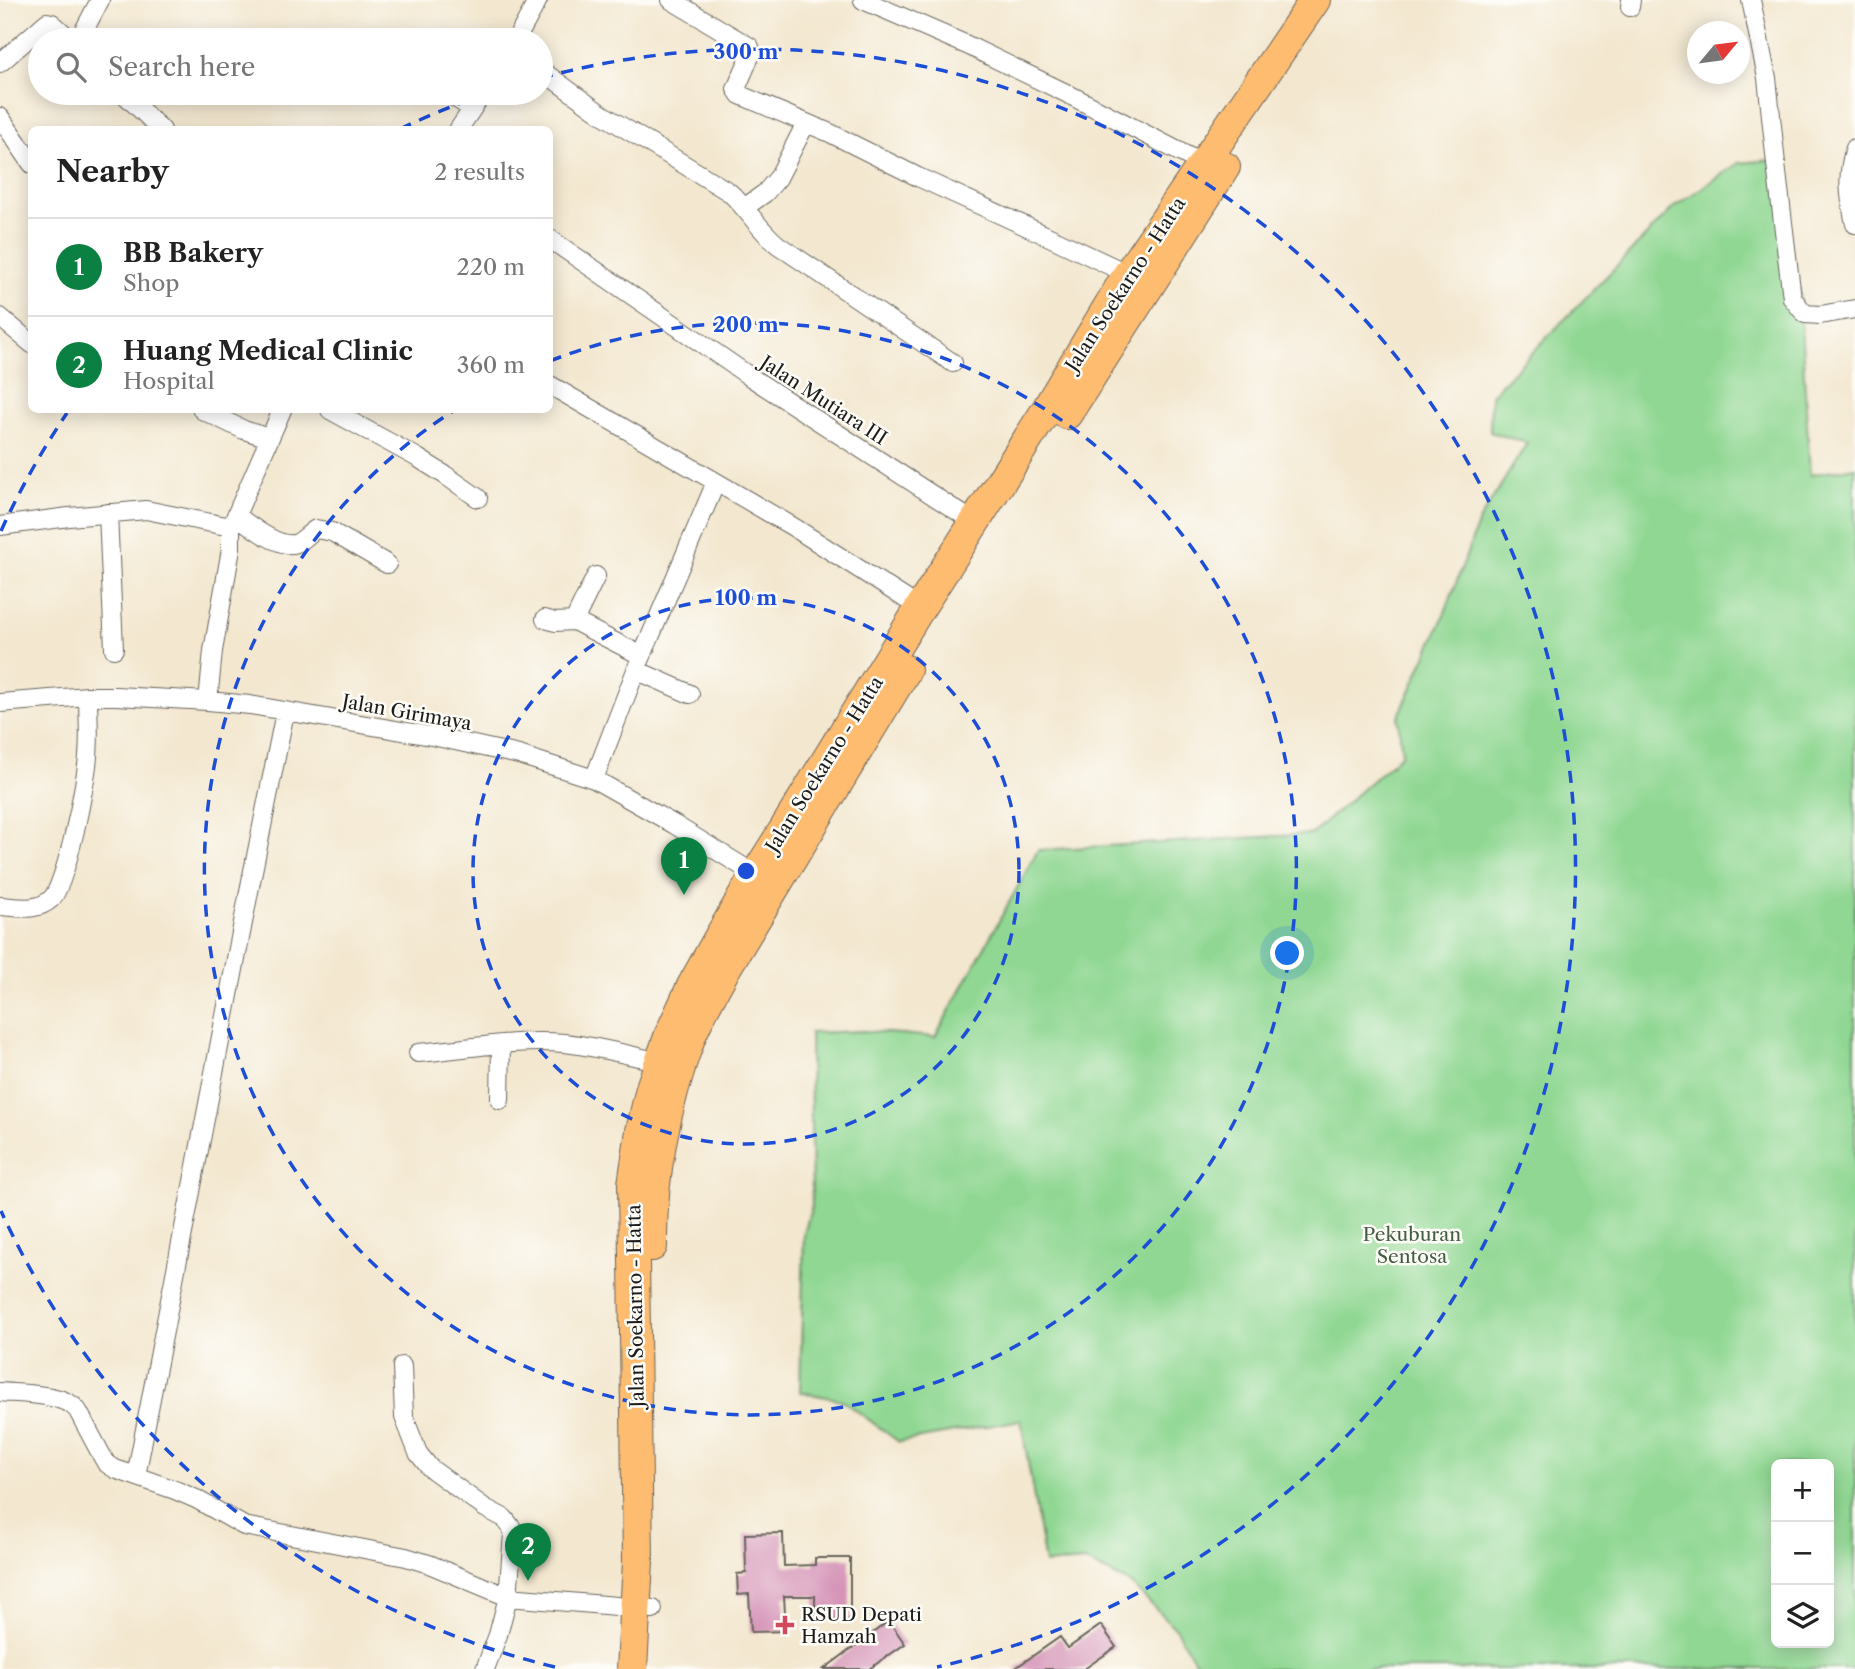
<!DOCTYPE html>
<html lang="en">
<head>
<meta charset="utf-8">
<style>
	:root { --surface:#fff; --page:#f6f6f6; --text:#222; --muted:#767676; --line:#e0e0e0; --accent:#0b8043 }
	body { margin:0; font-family:"Libre Caslon Text",serif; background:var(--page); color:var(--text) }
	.controls { position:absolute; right:21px; bottom:21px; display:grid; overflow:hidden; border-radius:10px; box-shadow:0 4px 18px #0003 }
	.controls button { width:63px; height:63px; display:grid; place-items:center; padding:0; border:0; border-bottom:2px solid var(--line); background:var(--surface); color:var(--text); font:35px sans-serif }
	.compass { position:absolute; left:1687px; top:21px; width:63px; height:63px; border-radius:50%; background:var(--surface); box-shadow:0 4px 18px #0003; rotate:61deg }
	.you { position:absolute; left:1288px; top:954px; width:24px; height:24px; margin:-18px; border:5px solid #fff; border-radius:50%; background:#1a73e8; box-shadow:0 0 0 10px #1a73e833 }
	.badge { display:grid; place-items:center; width:46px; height:46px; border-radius:50%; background:var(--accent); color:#fff; font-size:23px; font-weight:700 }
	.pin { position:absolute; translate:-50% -58px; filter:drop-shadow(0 2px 4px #0008) }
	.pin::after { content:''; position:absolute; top:37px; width:24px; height:21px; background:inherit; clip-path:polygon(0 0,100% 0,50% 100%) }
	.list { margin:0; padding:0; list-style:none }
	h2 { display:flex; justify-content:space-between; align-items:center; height:91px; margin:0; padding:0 28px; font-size:30px }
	h2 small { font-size:23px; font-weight:400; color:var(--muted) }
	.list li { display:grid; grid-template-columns:46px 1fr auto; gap:21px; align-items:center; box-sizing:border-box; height:98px; padding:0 28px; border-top:2px solid var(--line) }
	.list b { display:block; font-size:26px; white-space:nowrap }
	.list p { margin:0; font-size:23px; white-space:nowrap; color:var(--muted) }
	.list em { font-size:23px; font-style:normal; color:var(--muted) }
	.icon { flex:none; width:38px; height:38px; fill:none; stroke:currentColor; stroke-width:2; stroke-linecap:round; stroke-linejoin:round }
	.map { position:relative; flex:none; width:1855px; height:1669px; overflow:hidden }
	.search { position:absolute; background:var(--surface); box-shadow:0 4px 18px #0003; left:28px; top:28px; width:525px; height:77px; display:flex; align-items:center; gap:18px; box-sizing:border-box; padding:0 24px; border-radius:38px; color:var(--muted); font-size:26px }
	.panel { position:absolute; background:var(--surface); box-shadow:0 4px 18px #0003; left:28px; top:126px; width:525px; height:287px; border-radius:10px }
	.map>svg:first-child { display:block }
	.green { fill:#8fd792; stroke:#567a57; stroke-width:2; fill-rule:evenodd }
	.building { fill:#d593b7 }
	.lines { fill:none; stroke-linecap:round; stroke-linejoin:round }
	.minor-casing { stroke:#67635b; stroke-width:20 }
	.trunk-casing { stroke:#67635b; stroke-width:32 }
	.minor { stroke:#fff; stroke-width:18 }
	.trunk { stroke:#febc70; stroke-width:30 }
	.ring { fill:none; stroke:#1d4ed8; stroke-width:3.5; stroke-dasharray:12 9 }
	.poi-dot { fill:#d1495b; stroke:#fdfcf7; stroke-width:2.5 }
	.labels { text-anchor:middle; stroke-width:5; stroke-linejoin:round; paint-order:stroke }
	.street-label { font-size:19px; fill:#1c1c1c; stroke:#fdfcf7 }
	.park-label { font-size:19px; fill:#445d45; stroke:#fdfcf7 }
	.poi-label { font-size:19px; fill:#1c1c1c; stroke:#fdfcf7; text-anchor:start }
	.centre { fill:#1d4ed8; stroke:#fdfcf7; stroke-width:3.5 }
	.ring-label { font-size:21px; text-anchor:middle; font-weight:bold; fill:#1d4ed8; stroke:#fdfcf7; stroke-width:5; stroke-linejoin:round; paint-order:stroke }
</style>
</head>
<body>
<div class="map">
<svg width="1855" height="1669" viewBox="0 0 1855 1669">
	<rect width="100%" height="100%" fill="#fdfcf7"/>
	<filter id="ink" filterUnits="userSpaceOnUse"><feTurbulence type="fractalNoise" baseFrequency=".0143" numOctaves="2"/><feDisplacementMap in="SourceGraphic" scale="14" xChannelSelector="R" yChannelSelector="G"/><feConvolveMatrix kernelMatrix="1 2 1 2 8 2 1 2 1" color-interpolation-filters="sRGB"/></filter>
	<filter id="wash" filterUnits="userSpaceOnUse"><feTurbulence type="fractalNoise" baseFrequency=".00686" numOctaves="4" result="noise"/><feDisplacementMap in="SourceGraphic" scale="28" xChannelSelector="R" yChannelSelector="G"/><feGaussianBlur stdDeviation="1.57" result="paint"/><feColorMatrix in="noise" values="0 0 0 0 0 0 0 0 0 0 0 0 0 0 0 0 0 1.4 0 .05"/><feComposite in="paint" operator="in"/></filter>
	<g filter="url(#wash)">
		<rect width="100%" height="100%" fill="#f3e7cf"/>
		<path class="green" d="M 1771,160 L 1799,290 L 1810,475 L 1855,467 L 1855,1669 L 1200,1669 L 1175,1628 L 1131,1584 L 1085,1561 L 1045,1564 L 1021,1420 L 899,1442 L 842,1400 L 800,1392 L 804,1234 L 812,1205 L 810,1033 L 864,1031 L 935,1037 L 1038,850 L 1312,834 L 1402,754 L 1398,718 L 1443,618 L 1479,521 L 1527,443 L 1490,432 L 1491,395 L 1675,206 L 1739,163 ZM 1776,1464 L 1829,1464 L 1829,1643 L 1776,1643 Z"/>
		<g id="blocks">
			<path class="building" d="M 783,1533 L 784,1566 L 815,1565 L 815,1558 L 850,1558 L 850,1620 L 815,1620 L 815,1596 L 784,1596 L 786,1631 L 751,1632 L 749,1594 L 738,1595 L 737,1574 L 746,1573 L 745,1534 Z
				M 889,1621 L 905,1644 L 869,1669 L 824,1669 Z
				M 1101,1625 L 1116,1647 L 1084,1669 L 1014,1669 L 1060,1637 L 1068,1648 Z"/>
		</g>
	</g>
	<g filter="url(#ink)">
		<use href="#blocks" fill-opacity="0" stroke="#67635b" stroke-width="2"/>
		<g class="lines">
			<g class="minor-casing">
				<path id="minor" d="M 671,0 L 750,47 L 751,54 L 736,89 L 740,95 L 830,133 L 918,177 L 1056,240 L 1128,274
					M 863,0 L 967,45 L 1068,94 L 1203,164
					M 1751,0 L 1767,78 L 1776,164 L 1792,298 L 1805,314 L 1820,315 L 1855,309
					M 1630,7 L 1631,0
					M 79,40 L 100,0
					M 516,40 L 538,0
					M 0,63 L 47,22 L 52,23 L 71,40
					M 541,70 L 600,113 L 729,192 C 747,208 759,230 778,245 L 953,363
					M 123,93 L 162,130
					M 448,93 L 472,109
					M 0,117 L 32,164
					M 458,130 L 483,93
					M 1855,148 C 1846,176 1849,196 1855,224
					M 744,208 L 765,193 L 778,178 L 806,123
					M 550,239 L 752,378 L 974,522
					M 0,317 L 32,344
					M 550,385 L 795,528 L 920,608
					M 202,410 L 244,430 L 269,438
					M 330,410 L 418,458 L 445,475 L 478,498
					M 108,513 L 114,649
					M 236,515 C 249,525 280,550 297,543 C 304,540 309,533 316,529 L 332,532 L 387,564
					M 0,526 L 69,517 L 146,510 L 231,527
					M 545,619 L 555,622 L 574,621 L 642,656
					M 574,621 L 596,576
					M 636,670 L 690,694
					M 208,701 L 213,651 L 231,549 L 231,527 L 282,410
					M 0,703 L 88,696 L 116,696 L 208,701 L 250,705 L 437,737 L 519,755 L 594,779 L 675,825 L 763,879
					M 594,779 L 636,670 L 716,482
					M 0,906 C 17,907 37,912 51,899 C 66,887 87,778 88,755 C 90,735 88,715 88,696
					M 418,1053 C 466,1049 515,1039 564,1043 C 596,1046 628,1055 660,1062
					M 500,1100 L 501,1044
					M 402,1366 L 404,1417 L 418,1453 L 430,1468 L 485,1508 L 504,1518 L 511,1527 L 513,1534 L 508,1597 L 498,1635 L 485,1669
					M 0,1392 C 22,1394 66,1393 78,1411 L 102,1456 L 106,1463 L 115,1469 L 175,1490 L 196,1499 L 244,1526 L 406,1557 L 429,1564 L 508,1597 L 653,1609
					M 136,1476 L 253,871 L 285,712"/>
			</g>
			<g class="trunk-casing">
				<path id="trunk" d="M 1067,414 L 1225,167
					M 652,1246 C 651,1176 666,1104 690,1038 C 700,1013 714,989 727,966 L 906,670
					M 632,1669 L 638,1561 L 633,1184 L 641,1131 L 651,1088 L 660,1062 L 670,1034 L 692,986 L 717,941 L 756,874 L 785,828 L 920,608 L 1042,417 L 1128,274 L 1315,0"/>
			</g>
			<use href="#minor" class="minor"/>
			<use href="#trunk" class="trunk"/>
		</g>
	</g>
	<g class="ring">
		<circle cx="746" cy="871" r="273"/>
		<path d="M550 361A546 546 0 1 1 453 411"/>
		<path d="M555 1667A819 819 0 0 1 1 1211M1 531A819 819 0 0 1 67 413M400 129A819 819 0 0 1 486 94M541 78A819 819 0 1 1 937 1667"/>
	</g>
	<path class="poi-dot" d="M781.5 1614.5h7v7h7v7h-7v7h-7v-7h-7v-7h7z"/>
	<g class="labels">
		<g class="street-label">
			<text transform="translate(1125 284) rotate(-57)" y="7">Jalan Soekarno - Hatta</text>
			<text transform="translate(824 400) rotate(33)" y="7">Jalan Mutiara III</text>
			<text transform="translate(407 712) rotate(10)" y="7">Jalan Girimaya</text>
			<text transform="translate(824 764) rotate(-58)" y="7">Jalan Soekarno - Hatta</text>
			<text transform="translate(635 1306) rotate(-91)" y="7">Jalan Soekarno - Hatta</text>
		</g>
		<g class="park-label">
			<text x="1412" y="1241">Pekuburan<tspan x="1412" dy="22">Sentosa</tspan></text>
		</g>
		<g class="poi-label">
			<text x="801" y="1621">RSUD Depati<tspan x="801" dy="22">Hamzah</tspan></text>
		</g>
	</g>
	<circle cx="746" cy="871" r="10" class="centre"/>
	<g class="ring-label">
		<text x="746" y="59">300 m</text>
		<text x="746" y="332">200 m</text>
		<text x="746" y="605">100 m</text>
	</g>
</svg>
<div class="controls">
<button>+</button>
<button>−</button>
<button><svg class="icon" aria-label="layers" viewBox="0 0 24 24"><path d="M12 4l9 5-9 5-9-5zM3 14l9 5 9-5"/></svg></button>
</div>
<svg class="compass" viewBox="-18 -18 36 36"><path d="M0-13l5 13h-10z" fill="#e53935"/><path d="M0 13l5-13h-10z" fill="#767676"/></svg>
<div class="you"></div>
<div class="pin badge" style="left:684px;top:895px">1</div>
<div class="pin badge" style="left:528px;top:1581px">2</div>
<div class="search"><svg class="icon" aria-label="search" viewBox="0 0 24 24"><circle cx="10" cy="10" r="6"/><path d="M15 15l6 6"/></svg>Search here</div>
<section class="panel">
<h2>Nearby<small>2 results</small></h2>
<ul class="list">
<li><span class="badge">1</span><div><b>BB Bakery</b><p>Shop</p></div><em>220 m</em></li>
<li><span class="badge">2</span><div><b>Huang Medical Clinic</b><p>Hospital</p></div><em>360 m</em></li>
</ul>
</section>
</div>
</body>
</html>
